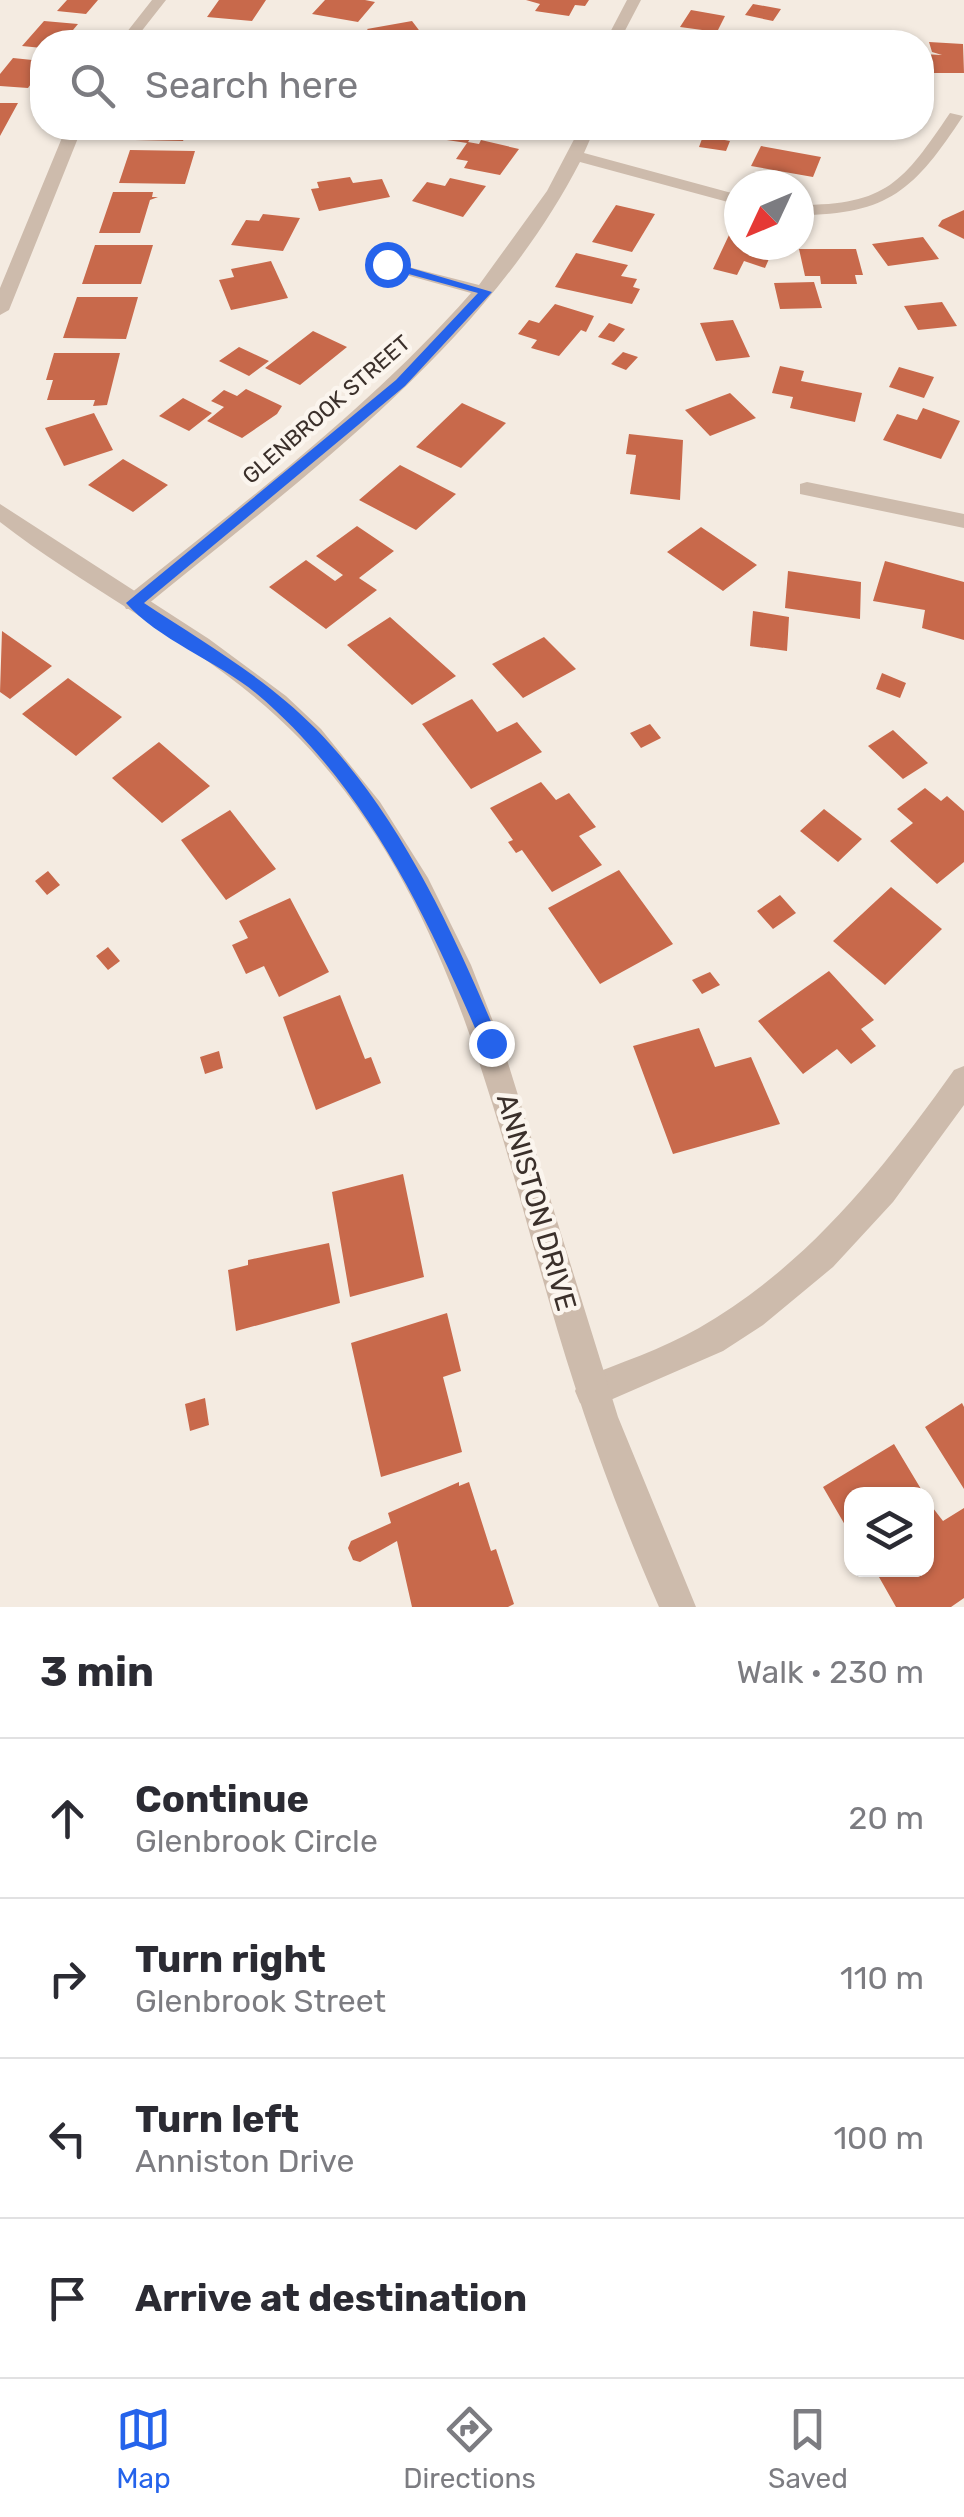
<!DOCTYPE html>
<html lang="en">
<head>
<meta charset="utf-8">
<style>
	:root { --surface:#fff; --page:#f7f7f7; --text:#2b2b33; --muted:#7c7c81; --line:#e1e1e2; --accent:#2563eb }
	body { margin:0; font-family:Rubik,sans-serif; background:var(--page); color:var(--text) }
	.controls { position:absolute; right:30px; bottom:30px; display:grid; overflow:hidden; border-radius:20px; box-shadow:0 2px 8px #0004 }
	.controls button { width:90px; height:90px; display:grid; place-items:center; padding:0; border:0; border-bottom:2px solid var(--line); background:var(--surface); color:var(--text); font:50px sans-serif }
	.compass { position:absolute; left:724px; top:170px; width:90px; height:90px; border-radius:50%; background:var(--surface); box-shadow:0 2px 8px #0004; rotate:226deg }
	.stop { position:absolute; width:30px; height:30px; margin:-22px; border:8px solid #2563eb; border-radius:50%; background:#fff }
	.stop.end { background:#2563eb; border-color:#fff; box-shadow:0 2px 10px #0008 }
	.list { margin:0; padding:0; list-style:none }
	h2 { display:flex; justify-content:space-between; align-items:center; height:130px; margin:0; padding:0 40px; font-size:42px }
	h2 small { font-size:32px; font-weight:400; color:var(--muted) }
	.list li { display:grid; grid-template-columns:65px 1fr auto; gap:30px; align-items:center; box-sizing:border-box; height:160px; padding:0 40px; border-top:2px solid var(--line) }
	.list b { display:block; font-size:38px; white-space:nowrap }
	.list p { margin:0; font-size:32px; white-space:nowrap; color:var(--muted) }
	.list em { font-size:32px; font-style:normal; color:var(--muted) }
	.icon { flex:none; width:55px; height:55px; fill:none; stroke:currentColor; stroke-width:2; stroke-linecap:round; stroke-linejoin:round }
	.map { position:relative; flex:none; width:964px; height:1607px; overflow:hidden }
	.search { position:absolute; background:var(--surface); box-shadow:0 2px 8px #0004; left:30px; right:30px; top:30px; height:110px; display:flex; align-items:center; gap:25px; box-sizing:border-box; padding:0 35px; border-radius:40px; color:var(--muted); font-size:38px }
	.sheet { height:770px; background:var(--surface) }
	nav { display:flex; justify-content:space-around; align-items:center; box-sizing:border-box; height:140px; border-top:2px solid var(--line); background:var(--surface); font-size:28px; color:var(--muted) }
	nav a { display:grid; justify-items:center; gap:5px }
	nav .on { color:var(--accent) }
	.map>svg:first-child { display:block }
	.building { fill:#c8694b }
	.lines { fill:none; stroke-linecap:round; stroke-linejoin:round }
	.minor { fill:#cdbbac; fill-rule:evenodd }
	.tertiary { fill:#cdbbac; fill-rule:evenodd }
	.route { fill:#2563eb }
	.labels { text-anchor:middle; stroke-width:9; stroke-linejoin:round; paint-order:stroke }
	.far-street-label { font-size:22px; fill:#3b302b; stroke:#fbf5ee }
	.street-label { font-size:28px; fill:#3b302b; stroke:#fbf5ee }
</style>
</head>
<body>
<div class="map">
<svg width="964" height="1607" viewBox="0 0 964 1607">
	<rect width="100%" height="100%" fill="#f4ebe1"/>
	<path class="building" d="M 67,0 L 98,0 L 86,14 L 57,11 Z
		M 219,0 L 266,0 L 252,21 L 207,17 Z
		M 325,0 L 365,0 L 375,2 L 358,22 L 312,14 Z
		M 526,0 L 589,0 L 585,6 L 575,5 L 569,16 L 535,11 L 540,4 Z
		M 753,4 L 781,9 L 773,21 L 745,15 Z
		M 691,10 L 725,16 L 717,32 L 680,27 Z
		M 44,21 L 78,24 L 63,42 L 42,42 L 42,48 L 22,46 Z
		M 412,21 L 428,42 L 377,42 L 367,29 Z
		M 929,42 L 963,44 L 964,73 L 922,73 L 922,54 L 942,55 L 932,52 Z
		M 13,58 L 42,61 L 42,69 L 28,88 L 0,86 L 0,74 Z
		M 0,103 L 18,103 L 0,136 Z
		M 140,128 L 189,128 L 183,141 L 135,140 Z
		M 447,128 L 474,133 L 468,142 L 479,144 L 481,140 L 519,149 L 500,175 L 464,168 L 468,161 L 456,159 L 467,143 L 440,139 Z
		M 481,128 L 525,128 L 520,136 Z
		M 703,136 L 730,141 L 726,151 L 699,147 Z
		M 761,146 L 821,157 L 813,177 L 751,166 Z
		M 130,150 L 195,151 L 185,184 L 119,183 Z
		M 350,177 L 353,183 L 382,179 L 390,197 L 319,211 L 311,189 L 319,188 L 317,182 Z
		M 450,178 L 486,186 L 463,217 L 412,201 L 427,182 L 445,186 Z
		M 113,192 L 153,192 L 152,197 L 158,197 L 150,200 L 140,233 L 99,233 Z
		M 616,205 L 655,214 L 632,252 L 592,242 Z
		M 964,210 L 964,239 L 938,226 L 942,220 Z
		M 263,214 L 300,218 L 283,251 L 231,245 L 246,220 L 259,221 Z
		M 729,235 L 739,237 L 739,245 L 775,245 L 765,268 L 744,261 L 737,275 L 713,269 Z
		M 923,237 L 939,259 L 888,266 L 872,244 Z
		M 95,245 L 153,245 L 141,284 L 82,284 Z
		M 799,249 L 856,249 L 863,275 L 855,275 L 857,284 L 821,284 L 820,276 L 805,276 Z
		M 576,253 L 628,265 L 621,276 L 637,279 L 633,287 L 640,289 L 632,304 L 555,287 Z
		M 271,261 L 288,298 L 231,310 L 219,280 L 234,277 L 231,269 Z
		M 814,282 L 822,308 L 780,309 L 774,283 Z
		M 77,297 L 138,297 L 126,339 L 63,338 Z
		M 942,302 L 957,326 L 918,330 L 904,306 Z
		M 555,304 L 594,316 L 586,332 L 581,330 L 559,356 L 531,348 L 537,340 L 518,334 L 529,320 L 539,323 Z
		M 733,320 L 750,357 L 716,361 L 700,323 Z
		M 609,323 L 625,329 L 614,342 L 598,337 Z
		M 313,331 L 347,347 L 300,385 L 265,368 Z
		M 239,347 L 269,361 L 249,376 L 219,361 Z
		M 623,352 L 638,357 L 626,370 L 611,364 Z
		M 54,353 L 120,353 L 107,405 L 93,406 L 95,400 L 47,400 L 53,380 L 46,380 Z
		M 780,366 L 804,371 L 801,381 L 862,393 L 855,422 L 790,408 L 793,397 L 772,393 Z
		M 899,367 L 934,377 L 924,398 L 889,387 Z
		M 246,389 L 282,406 L 277,414 L 242,438 L 207,421 L 224,407 L 211,401 L 224,390 L 237,396 Z
		M 730,393 L 756,418 L 710,436 L 685,410 Z
		M 183,398 L 212,413 L 189,431 L 159,416 Z
		M 462,403 L 506,423 L 461,468 L 416,447 Z
		M 923,408 L 960,421 L 941,459 L 883,440 L 897,414 L 917,420 Z
		M 94,413 L 113,450 L 64,466 L 45,428 Z
		M 629,434 L 683,440 L 680,500 L 630,494 L 636,455 L 626,454 Z
		M 123,459 L 168,485 L 133,512 L 88,485 Z
		M 400,465 L 456,494 L 416,530 L 359,500 Z
		M 357,526 L 394,551 L 359,578 L 377,590 L 326,629 L 269,587 L 306,560 L 335,581 L 343,575 L 316,556 Z
		M 701,527 L 757,565 L 723,591 L 667,552 Z
		M 885,561 L 964,582 L 964,640 L 922,628 L 925,610 L 873,601 Z
		M 788,571 L 861,582 L 860,619 L 785,608 Z
		M 753,611 L 789,617 L 787,651 L 750,646 Z
		M 390,617 L 456,676 L 412,705 L 347,645 Z
		M 2,631 L 52,666 L 10,699 L 0,692 Z
		M 544,637 L 576,669 L 523,698 L 492,664 Z
		M 882,673 L 906,683 L 900,698 L 876,689 Z
		M 68,678 L 122,717 L 76,756 L 22,714 Z
		M 472,699 L 497,732 L 517,722 L 542,752 L 471,789 L 422,724 Z
		M 650,724 L 661,738 L 641,748 L 630,733 Z
		M 893,730 L 928,763 L 903,779 L 868,746 Z
		M 159,742 L 210,786 L 162,823 L 112,778 Z
		M 541,782 L 556,800 L 569,793 L 596,827 L 579,836 L 602,865 L 552,892 L 522,850 L 516,853 L 508,842 L 513,840 L 490,808 Z
		M 925,788 L 941,801 L 947,796 L 964,811 L 964,862 L 937,884 L 890,841 L 913,823 L 897,809 Z
		M 824,809 L 862,839 L 838,862 L 800,831 Z
		M 230,810 L 276,869 L 226,900 L 181,840 Z
		M 619,870 L 673,944 L 600,984 L 548,908 Z
		M 48,871 L 60,885 L 47,895 L 35,881 Z
		M 891,887 L 942,929 L 885,985 L 833,941 Z
		M 780,895 L 796,913 L 773,929 L 757,911 Z
		M 290,898 L 329,972 L 279,997 L 264,966 L 246,974 L 232,945 L 248,938 L 239,921 Z
		M 108,947 L 120,961 L 108,970 L 96,956 Z
		M 829,971 L 874,1020 L 861,1029 L 876,1046 L 851,1064 L 837,1049 L 803,1074 L 758,1021 Z
		M 710,972 L 720,985 L 702,994 L 692,980 Z
		M 340,995 L 365,1059 L 371,1057 L 381,1083 L 316,1110 L 283,1017 Z
		M 699,1028 L 715,1067 L 751,1057 L 780,1124 L 673,1154 L 633,1046 Z
		M 219,1051 L 223,1068 L 205,1074 L 200,1057 Z
		M 403,1174 L 424,1277 L 350,1297 L 332,1192 Z
		M 329,1243 L 340,1303 L 236,1331 L 228,1270 L 248,1265 L 248,1260 Z
		M 447,1313 L 461,1371 L 443,1377 L 462,1452 L 381,1477 L 351,1343 Z
		M 205,1398 L 209,1425 L 190,1431 L 185,1404 Z
		M 962,1403 L 964,1407 L 964,1489 L 925,1427 Z
		M 894,1444 L 924,1494 L 852,1494 L 852,1537 L 823,1487 Z
		M 459,1482 L 459,1486 L 469,1482 L 491,1551 L 496,1549 L 514,1604 L 508,1607 L 412,1607 L 397,1541 L 360,1562 L 353,1560 L 348,1548 L 351,1541 L 391,1523 L 388,1513 Z
		M 926,1499 L 943,1521 L 964,1508 L 964,1598 L 951,1607 L 896,1607 L 875,1570 L 926,1570 Z"/>
	<g class="lines">
		<path class="minor" d="M 627,0 L 641,0 L 619,42 L 605,42 Z
			M 128,35 L 170,38 L 177,42 L 123,42 L 121,39 Z
			M 950,113 L 963,116 C 915,189 889,215 799,215 L 799,205 C 887,205 903,182 950,113 Z
			M 580,128 L 595,128 L 584,153 L 739,195 L 739,205 L 580,162 C 483,349 303,477 142,609 L 126,609 L 123,603 L 126,597 C 246,501 369,409 471,293 L 381,268 L 381,260 L 479,285 L 547,191 Z
			M 807,482 L 964,514 L 964,528 L 800,494 L 800,484 Z
			M 964,1066 L 964,1105 L 893,1202 L 833,1267 L 763,1325 L 723,1351 L 592,1408 L 580,1403 L 575,1391 L 580,1379 C 620,1363 662,1349 699,1328 C 807,1266 883,1170 954,1070 Z"/>
		<path class="tertiary" d="M 152,0 L 166,0 L 133,42 L 119,42 Z
			M 66,128 L 82,128 L 9,310 L 0,315 L 0,288 Z
			M 0,504 L 209,639 L 286,696 L 321,729 L 380,802 L 428,878 L 471,965 L 503,1047 L 618,1417 L 696,1607 L 659,1607 C 615,1507 579,1406 549,1301 C 492,1105 447,891 300,739 C 213,649 98,598 0,522 Z"/>
	</g>
	<path class="route" d="M 387,261 L 492,292 L 405,386 L 144,603 C 203,642 266,678 316,729 C 400,815 454,933 500,1043 L 491,1052 L 484,1049 C 429,920 367,787 257,694 C 219,662 157,639 126,603 L 396,380 L 478,293 L 383,267 Z"/>
	<g class="labels">
		<g class="far-street-label">
			<text transform="translate(326 409) rotate(-41)" y="8">GLENBROOK STREET</text>
		</g>
		<g class="street-label">
			<text transform="translate(537 1202) rotate(74)" y="10">ANNISTON DRIVE</text>
		</g>
	</g>
</svg>
<div class="controls">
<button><svg class="icon" aria-label="layers" viewBox="0 0 24 24"><path d="M12 4l9 5-9 5-9-5zM3 14l9 5 9-5"/></svg></button>
</div>
<svg class="compass" viewBox="-18 -18 36 36"><path d="M0-13l5 13h-10z" fill="#e53935"/><path d="M0 13l5-13h-10z" fill="#7c7c81"/></svg>
<div class="stop" style="left:387px;top:264px"></div>
<div class="stop end" style="left:491px;top:1043px"></div>
<div class="search"><svg class="icon" aria-label="search" viewBox="0 0 24 24"><circle cx="10" cy="10" r="6"/><path d="M15 15l6 6"/></svg>Search here</div>
</div>
<section class="sheet">
<h2>3 min<small>Walk · 230 m</small></h2>
<ul class="list">
<li><svg class="icon" aria-label="ahead" viewBox="0 0 24 24"><path d="M12 20V5M6 11l6-6 6 6"/></svg><div><b>Continue</b><p>Glenbrook Circle</p></div><em>20 m</em></li>
<li><svg class="icon" aria-label="right" viewBox="0 0 24 24"><path d="M7 20v-9h11M14 6l5 5-5 5"/></svg><div><b>Turn right</b><p>Glenbrook Street</p></div><em>110 m</em></li>
<li><svg class="icon" aria-label="left" viewBox="0 0 24 24"><path d="M17 20v-9H6M10 6l-5 5 5 5"/></svg><div><b>Turn left</b><p>Anniston Drive</p></div><em>100 m</em></li>
<li><svg class="icon" aria-label="arrive" viewBox="0 0 24 24"><path d="M6 21V4h12l-3 4 3 4H6"/></svg><div><b>Arrive at destination</b></div></li>
</ul>
</section>
<nav>
<a class="on"><svg class="icon" aria-label="map" viewBox="0 0 24 24"><path d="M3 6l6-2 6 2 6-2v14l-6 2-6-2-6 2zM9 4v14M15 6v14"/></svg>Map</a>
<a><svg class="icon" aria-label="directions" viewBox="0 0 24 24"><path d="M12 3l9 9-9 9-9-9zM9 14v-3h6M13 9l2 2-2 2"/></svg>Directions</a>
<a><svg class="icon" aria-label="saved" viewBox="0 0 24 24"><path d="M7 4h10v16l-5-4-5 4z"/></svg>Saved</a>
</nav>
</body>
</html>
